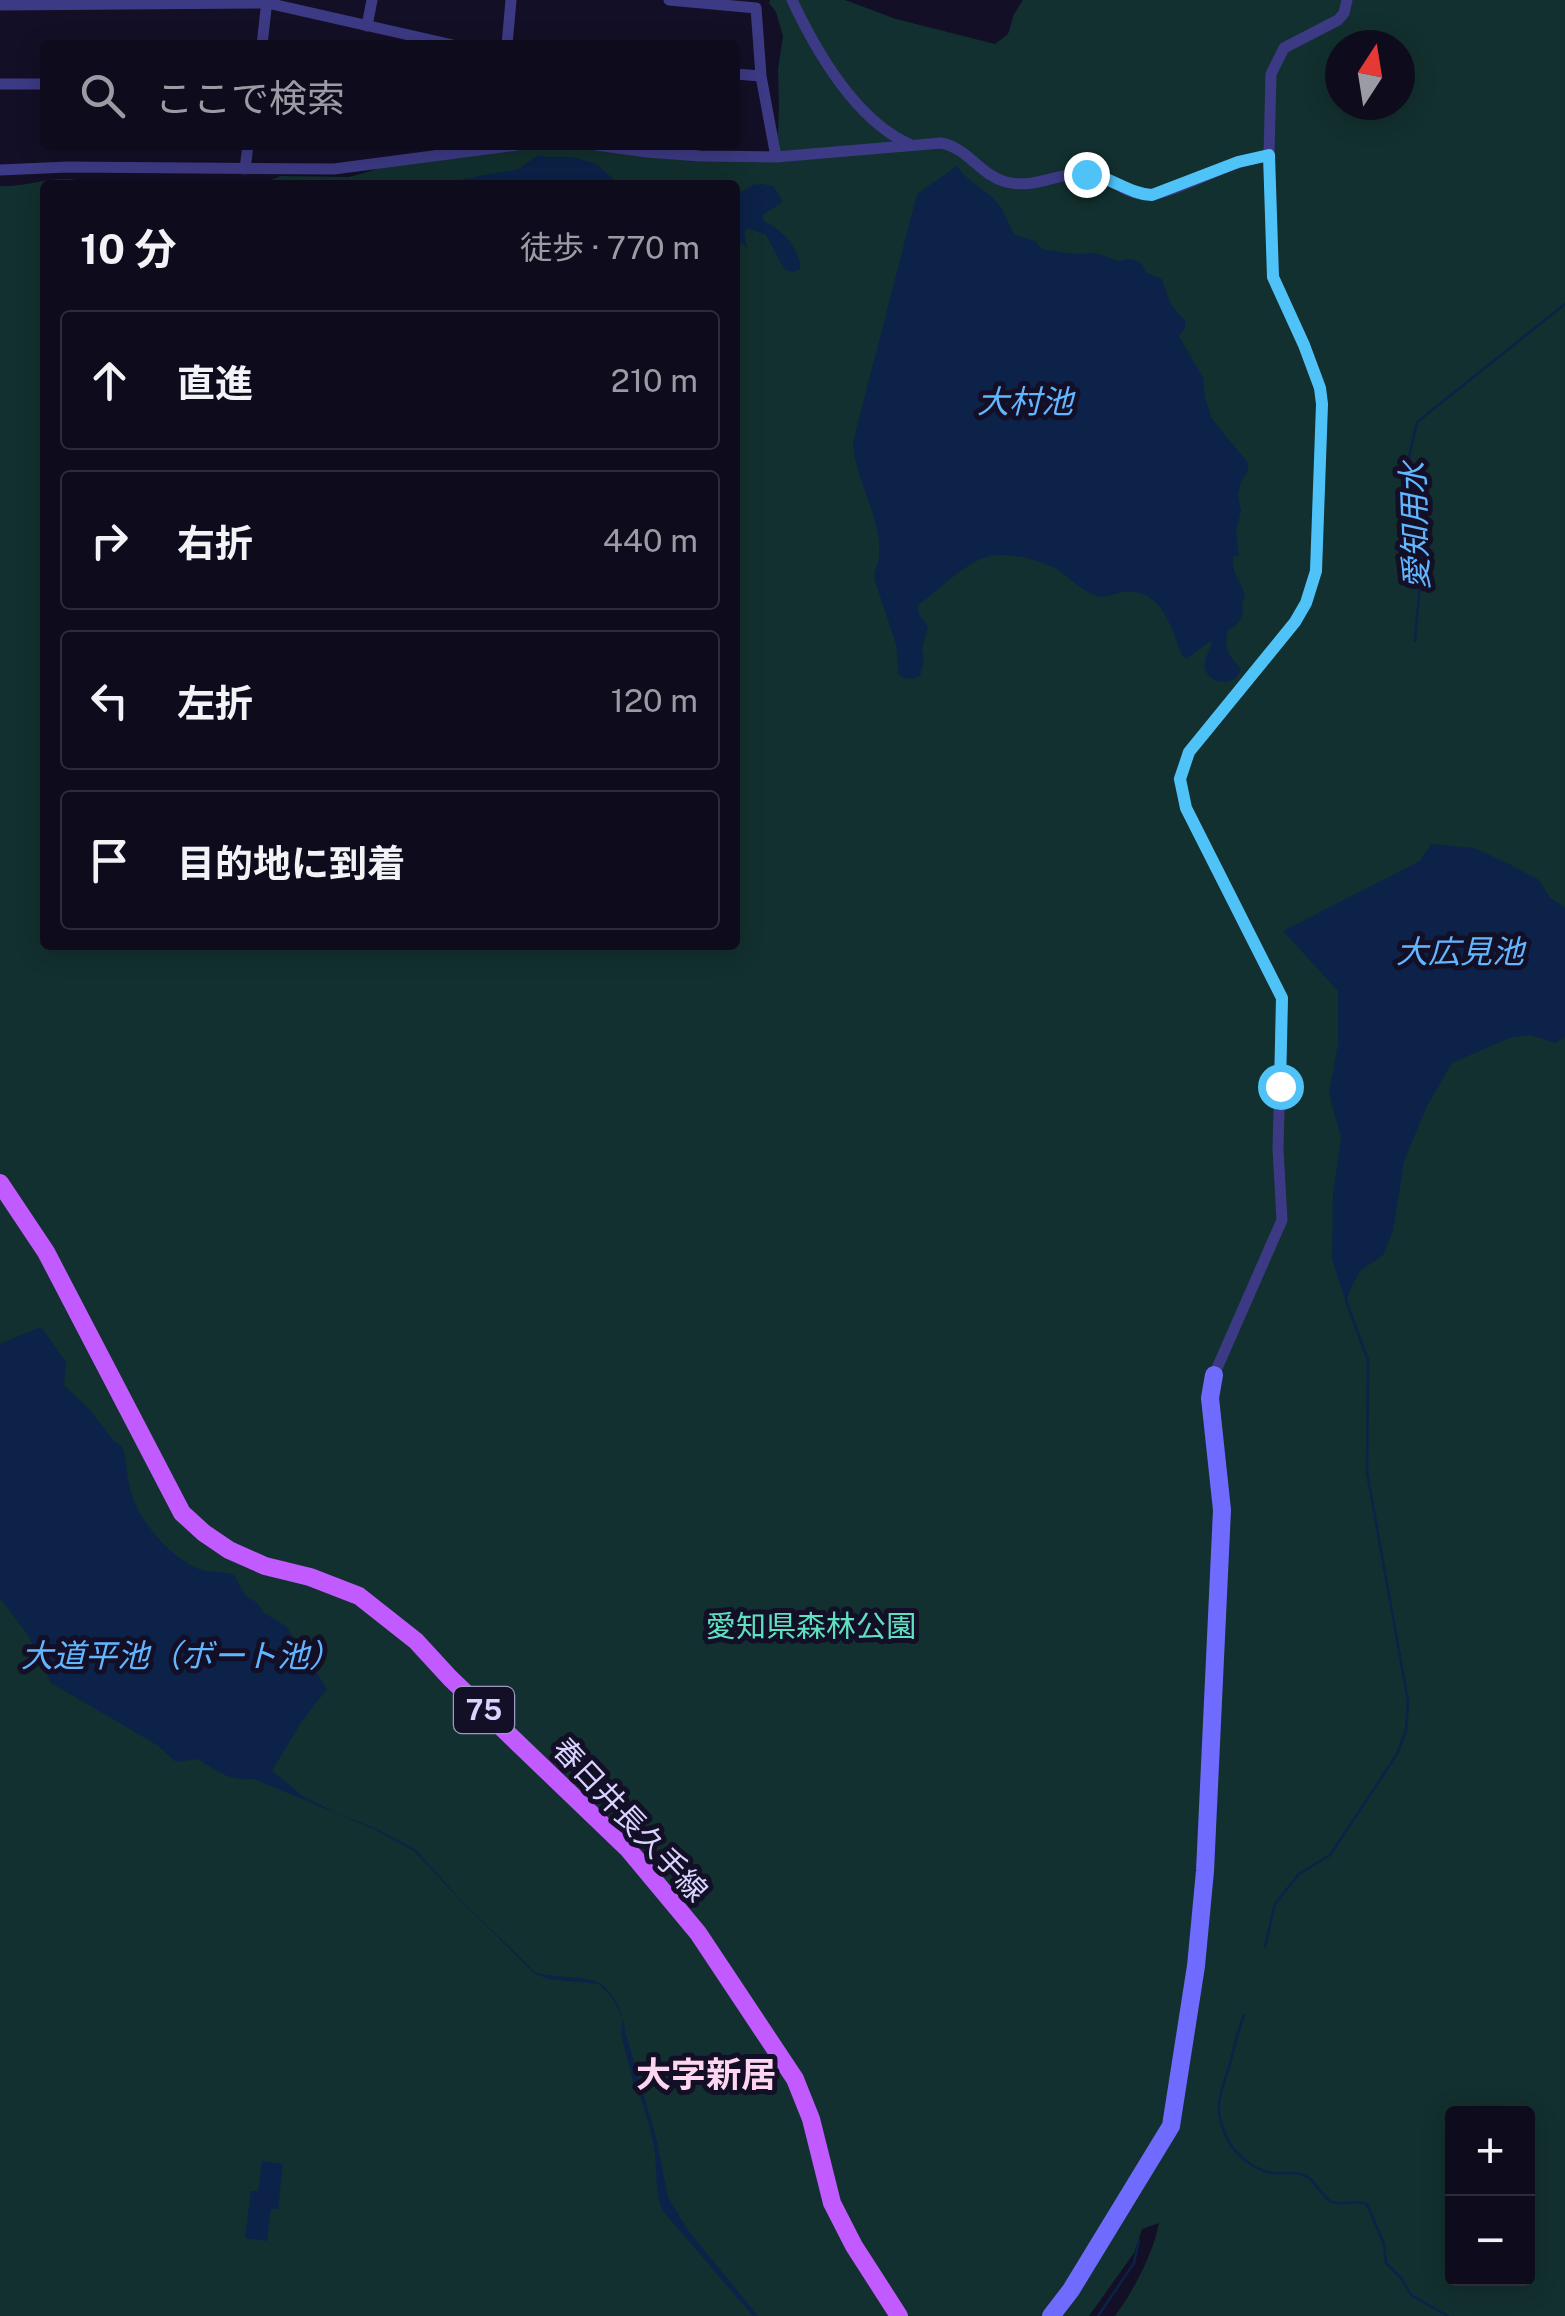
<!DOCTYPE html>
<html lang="ja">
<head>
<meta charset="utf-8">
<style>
	:root { --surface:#0e0b1c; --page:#171425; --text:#f1f3f6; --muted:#9b9ba3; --line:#2e2b3b }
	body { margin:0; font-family:"Public Sans","Noto Sans JP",sans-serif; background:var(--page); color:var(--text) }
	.controls { position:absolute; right:30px; bottom:30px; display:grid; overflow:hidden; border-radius:10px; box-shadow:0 5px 25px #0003 }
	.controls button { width:90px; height:90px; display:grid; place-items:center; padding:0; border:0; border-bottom:2px solid var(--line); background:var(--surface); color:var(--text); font:50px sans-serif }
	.compass { position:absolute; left:1325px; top:30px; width:90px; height:90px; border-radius:50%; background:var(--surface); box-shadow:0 5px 25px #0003; rotate:12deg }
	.stop { position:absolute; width:30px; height:30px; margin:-22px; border:8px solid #4fc3f7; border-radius:50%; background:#fff }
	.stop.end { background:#4fc3f7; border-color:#fff; box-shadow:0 2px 10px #0008 }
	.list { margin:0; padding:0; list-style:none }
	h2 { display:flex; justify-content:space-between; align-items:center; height:130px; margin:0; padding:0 40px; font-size:42px }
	h2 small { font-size:32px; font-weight:400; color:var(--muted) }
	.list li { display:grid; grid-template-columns:65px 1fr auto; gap:30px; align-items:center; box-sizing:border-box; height:140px; margin:0 20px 20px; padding:0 20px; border:2px solid var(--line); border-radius:10px }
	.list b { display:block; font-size:38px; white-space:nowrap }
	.list em { font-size:32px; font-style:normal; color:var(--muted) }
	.icon { flex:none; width:55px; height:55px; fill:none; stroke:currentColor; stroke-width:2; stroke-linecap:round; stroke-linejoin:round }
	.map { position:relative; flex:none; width:1565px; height:2316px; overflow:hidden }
	.search { position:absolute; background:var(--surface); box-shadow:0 5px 25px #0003; left:40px; top:40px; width:700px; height:110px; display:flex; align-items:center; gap:25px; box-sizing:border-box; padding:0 35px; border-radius:10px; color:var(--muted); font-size:38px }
	.panel { position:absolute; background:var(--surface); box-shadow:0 5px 25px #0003; left:40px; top:180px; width:700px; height:770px; border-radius:10px }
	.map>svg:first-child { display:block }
	.green { fill:#12302f; fill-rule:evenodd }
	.water { fill:#0c2248 }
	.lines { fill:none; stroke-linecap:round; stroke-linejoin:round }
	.stream { stroke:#0c2248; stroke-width:2.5 }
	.street { stroke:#3d3a85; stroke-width:11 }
	.secondary { stroke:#6f6bff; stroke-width:18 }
	.primary { stroke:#c25bff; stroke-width:18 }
	.route { stroke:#4fc3f7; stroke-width:12 }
	.labels { text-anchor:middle; stroke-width:10; stroke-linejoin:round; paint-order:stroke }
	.shield { fill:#130f26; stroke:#9e99be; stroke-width:2.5 }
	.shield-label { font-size:28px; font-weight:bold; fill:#d9d4ff }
	.park-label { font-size:30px; fill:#5fe0c0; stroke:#130f26 }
	.street-label { font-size:30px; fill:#d9d4ff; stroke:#130f26 }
	.water-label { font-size:32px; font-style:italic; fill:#62b6ff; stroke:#130f26 }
	.quarter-label { font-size:35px; font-weight:bold; fill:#ffd6f0; stroke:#130f26 }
</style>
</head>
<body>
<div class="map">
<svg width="1565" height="2316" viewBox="0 0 1565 2316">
	<rect width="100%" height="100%" fill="#130f26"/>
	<path class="green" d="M 770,0 L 845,0 L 896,19 L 995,44 L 1008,34 L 1014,14 L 1023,0 L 1565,0 L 1565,2316 L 1115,2316 C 1134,2290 1153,2254 1159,2223 L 1142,2229 L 1134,2253 L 1089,2316 L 0,2316 L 0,186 C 30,188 63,170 90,185 L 45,185 L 45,945 L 735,945 L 735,185 L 261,185 L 280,176 L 349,177 L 402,162 L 547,146 L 575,147 L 648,155 L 777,159 L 779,106 L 778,69 L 783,36 L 776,12 L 769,3 ZM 1340,45 L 1400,45 L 1400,105 L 1340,105 ZM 1452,2114 L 1528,2114 L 1528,2278 L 1452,2278 Z"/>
	<path class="water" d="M 538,155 L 546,157 L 573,157 L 596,164 L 615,180 L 640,185 L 430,185 L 519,169 Z
		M 957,166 C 966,181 982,187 994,199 C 1005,210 1007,223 1015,235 L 1035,241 L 1042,249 L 1073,254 L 1096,253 L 1118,261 L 1128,259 L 1135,260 L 1142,264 L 1146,273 L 1162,279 C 1167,296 1171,308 1185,320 L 1185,328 L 1179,336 L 1203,378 L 1205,398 L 1212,419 L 1248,463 L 1248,470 L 1240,484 L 1238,495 L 1241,511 L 1236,531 L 1239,555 L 1233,557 C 1232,578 1242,580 1245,597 L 1242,602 C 1245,615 1240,625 1228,630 C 1223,648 1229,656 1241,669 C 1237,681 1228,683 1216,681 C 1197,670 1206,658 1212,643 L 1209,642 L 1186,659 L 1182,655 C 1171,627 1162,588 1124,592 C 1114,593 1105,600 1095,595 C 1080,590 1069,577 1056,569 C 1036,558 1003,550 981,559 C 958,569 938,591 918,605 L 919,614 L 928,627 L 922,649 L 924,660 L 920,676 C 912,679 906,680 899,675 L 896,644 L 875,581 C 873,571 877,568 879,559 C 880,552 879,542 878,535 C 873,503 854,473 853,442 L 917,194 Z
		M 761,184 L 773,186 L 783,202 L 762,215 L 764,221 C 782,229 801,250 800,269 L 792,272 L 784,269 L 766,235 L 747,228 L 744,232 L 747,248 L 735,236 L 735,195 L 753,185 Z
		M 1431,844 L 1474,848 L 1507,863 L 1539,880 L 1550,898 L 1565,907 L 1565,1037 L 1556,1043 L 1530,1035 L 1509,1038 L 1452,1063 L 1427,1106 L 1404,1161 L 1393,1231 L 1383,1255 L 1360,1271 L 1350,1290 L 1346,1302 L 1332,1259 L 1333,1194 L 1341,1138 L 1329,1093 L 1338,1044 L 1338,991 L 1283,931 L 1420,861 Z
		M 41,1327 L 66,1362 L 64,1385 L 90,1410 L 114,1441 L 122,1446 C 127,1459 126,1472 129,1485 C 136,1518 166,1553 196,1568 C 208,1574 222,1570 234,1575 L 246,1596 L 256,1602 L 264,1613 L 286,1626 L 327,1689 L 302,1721 L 272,1771 L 303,1796 L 336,1813 L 375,1828 L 415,1849 L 461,1900 L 535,1972 C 555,1979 585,1975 599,1983 C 614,1991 624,2015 625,2031 L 656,2137 L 668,2197 L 687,2229 L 758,2316 L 753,2316 L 663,2211 C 655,2193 657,2173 655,2153 C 652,2131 644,2110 638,2088 L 634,2085 L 621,2034 L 623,2019 L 614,2000 L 599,1984 L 548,1979 L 534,1973 L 461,1901 L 414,1851 L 374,1829 L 254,1779 C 230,1782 217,1771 198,1759 L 176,1762 L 157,1745 L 51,1683 L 28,1635 L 0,1598 L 0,1344 Z
		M 262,2161 L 283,2164 L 278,2209 L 271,2209 L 267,2241 L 245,2238 L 251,2191 L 258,2191 Z"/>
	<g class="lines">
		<path class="stream" d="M 1415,641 L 1420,583 L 1409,457 L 1417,422 L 1565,304
			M 1265,1947 L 1275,1904 L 1299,1874 L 1330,1855 L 1397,1754 L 1406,1731 L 1408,1701 L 1367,1472 L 1368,1360 L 1346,1301
			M 1244,2015 C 1239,2028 1236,2039 1233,2052 C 1225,2089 1208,2103 1229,2142 C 1236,2154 1250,2166 1264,2171 C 1278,2177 1296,2168 1309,2178 C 1317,2184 1321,2195 1330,2201 C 1341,2207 1355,2199 1367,2204 L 1384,2244 L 1386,2263 L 1401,2278 L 1411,2295 L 1448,2316
			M 1098,2316 L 1134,2263 L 1139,2240"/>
		<path class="street" d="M 669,0 L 756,8 L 761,76 L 776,157
			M 792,0 C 816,51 856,120 909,144
			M 0,5 L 267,3 L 453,45
			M 367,26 L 372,0
			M 262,45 L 267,0
			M 507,45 L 511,0
			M 735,74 L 761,76
			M 0,84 L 45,84
			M 596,145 L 647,152 L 700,156 L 776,157 L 941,143 C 968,148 980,175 1006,182 C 1033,189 1054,174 1081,174 C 1111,174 1121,193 1145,195 C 1165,196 1212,172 1232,165 C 1244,160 1257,158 1269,155
			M 245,169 L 248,145
			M 0,170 L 68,167 L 334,169 L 517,145
			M 1214,1375 L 1282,1220 L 1278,1149 L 1282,998 L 1186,808 L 1179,779 L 1189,752 L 1295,622 L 1306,603 L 1316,571 L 1322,404 L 1320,389 L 1304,345 L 1273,277 L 1269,155 L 1271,74 L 1284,48 L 1338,20 L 1344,13 L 1347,0"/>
		<path class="secondary" d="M 1051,2316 L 1071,2290 L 1171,2126 L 1196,1966 L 1205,1871 L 1222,1510 L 1210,1398 L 1214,1375"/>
		<path class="primary" d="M 0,1183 L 46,1252 L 182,1513 L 204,1533 L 229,1550 L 265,1566 L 310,1577 L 359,1596 L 416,1641 L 450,1678 L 628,1849 L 698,1933 L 795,2079 L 811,2119 L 832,2203 L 854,2246 L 899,2316"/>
	</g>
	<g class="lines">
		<path class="route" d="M 1086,174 C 1111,176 1128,194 1152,195 L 1238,162 L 1269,155 L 1273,277 L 1304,345 L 1320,388 L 1322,404 L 1316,571 L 1306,603 L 1295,622 L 1189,752 L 1180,779 L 1186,808 L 1282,998 L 1280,1086"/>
	</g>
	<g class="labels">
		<rect class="shield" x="454" y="1687" width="60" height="46" rx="8"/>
		<g class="shield-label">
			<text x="484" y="1720">75</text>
		</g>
		<g class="park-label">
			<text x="811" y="1637">愛知県森林公園</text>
		</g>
		<g class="street-label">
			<text transform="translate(630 1820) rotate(47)" y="10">春日井長久手線</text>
		</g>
		<g class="water-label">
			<text x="1025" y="413">大村池</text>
			<text transform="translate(1415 526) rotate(-92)" y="11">愛知用水</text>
			<text x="1460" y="963">大広見池</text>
			<text x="181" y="1667">大道平池（ボート池）</text>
		</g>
		<g class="quarter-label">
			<text x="706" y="2087">大字新居</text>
		</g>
	</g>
</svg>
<div class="controls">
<button>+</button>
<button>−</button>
</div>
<svg class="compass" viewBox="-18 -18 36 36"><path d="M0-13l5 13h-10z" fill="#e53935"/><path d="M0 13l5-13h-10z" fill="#9b9ba3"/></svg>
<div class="stop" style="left:1280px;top:1086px"></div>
<div class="stop end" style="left:1086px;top:174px"></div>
<div class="search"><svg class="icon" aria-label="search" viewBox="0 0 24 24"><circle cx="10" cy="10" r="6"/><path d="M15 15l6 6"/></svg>ここで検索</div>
<section class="panel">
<h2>10 分<small>徒歩 · 770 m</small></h2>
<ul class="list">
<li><svg class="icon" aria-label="ahead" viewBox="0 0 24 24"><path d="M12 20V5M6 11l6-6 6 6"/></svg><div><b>直進</b></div><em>210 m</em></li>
<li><svg class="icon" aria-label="right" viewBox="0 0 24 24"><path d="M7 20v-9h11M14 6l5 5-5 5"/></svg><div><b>右折</b></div><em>440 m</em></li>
<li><svg class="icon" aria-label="left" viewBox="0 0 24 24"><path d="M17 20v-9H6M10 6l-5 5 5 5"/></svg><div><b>左折</b></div><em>120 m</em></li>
<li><svg class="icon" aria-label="arrive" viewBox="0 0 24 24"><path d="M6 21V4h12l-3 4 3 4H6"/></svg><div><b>目的地に到着</b></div></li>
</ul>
</section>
</div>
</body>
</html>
